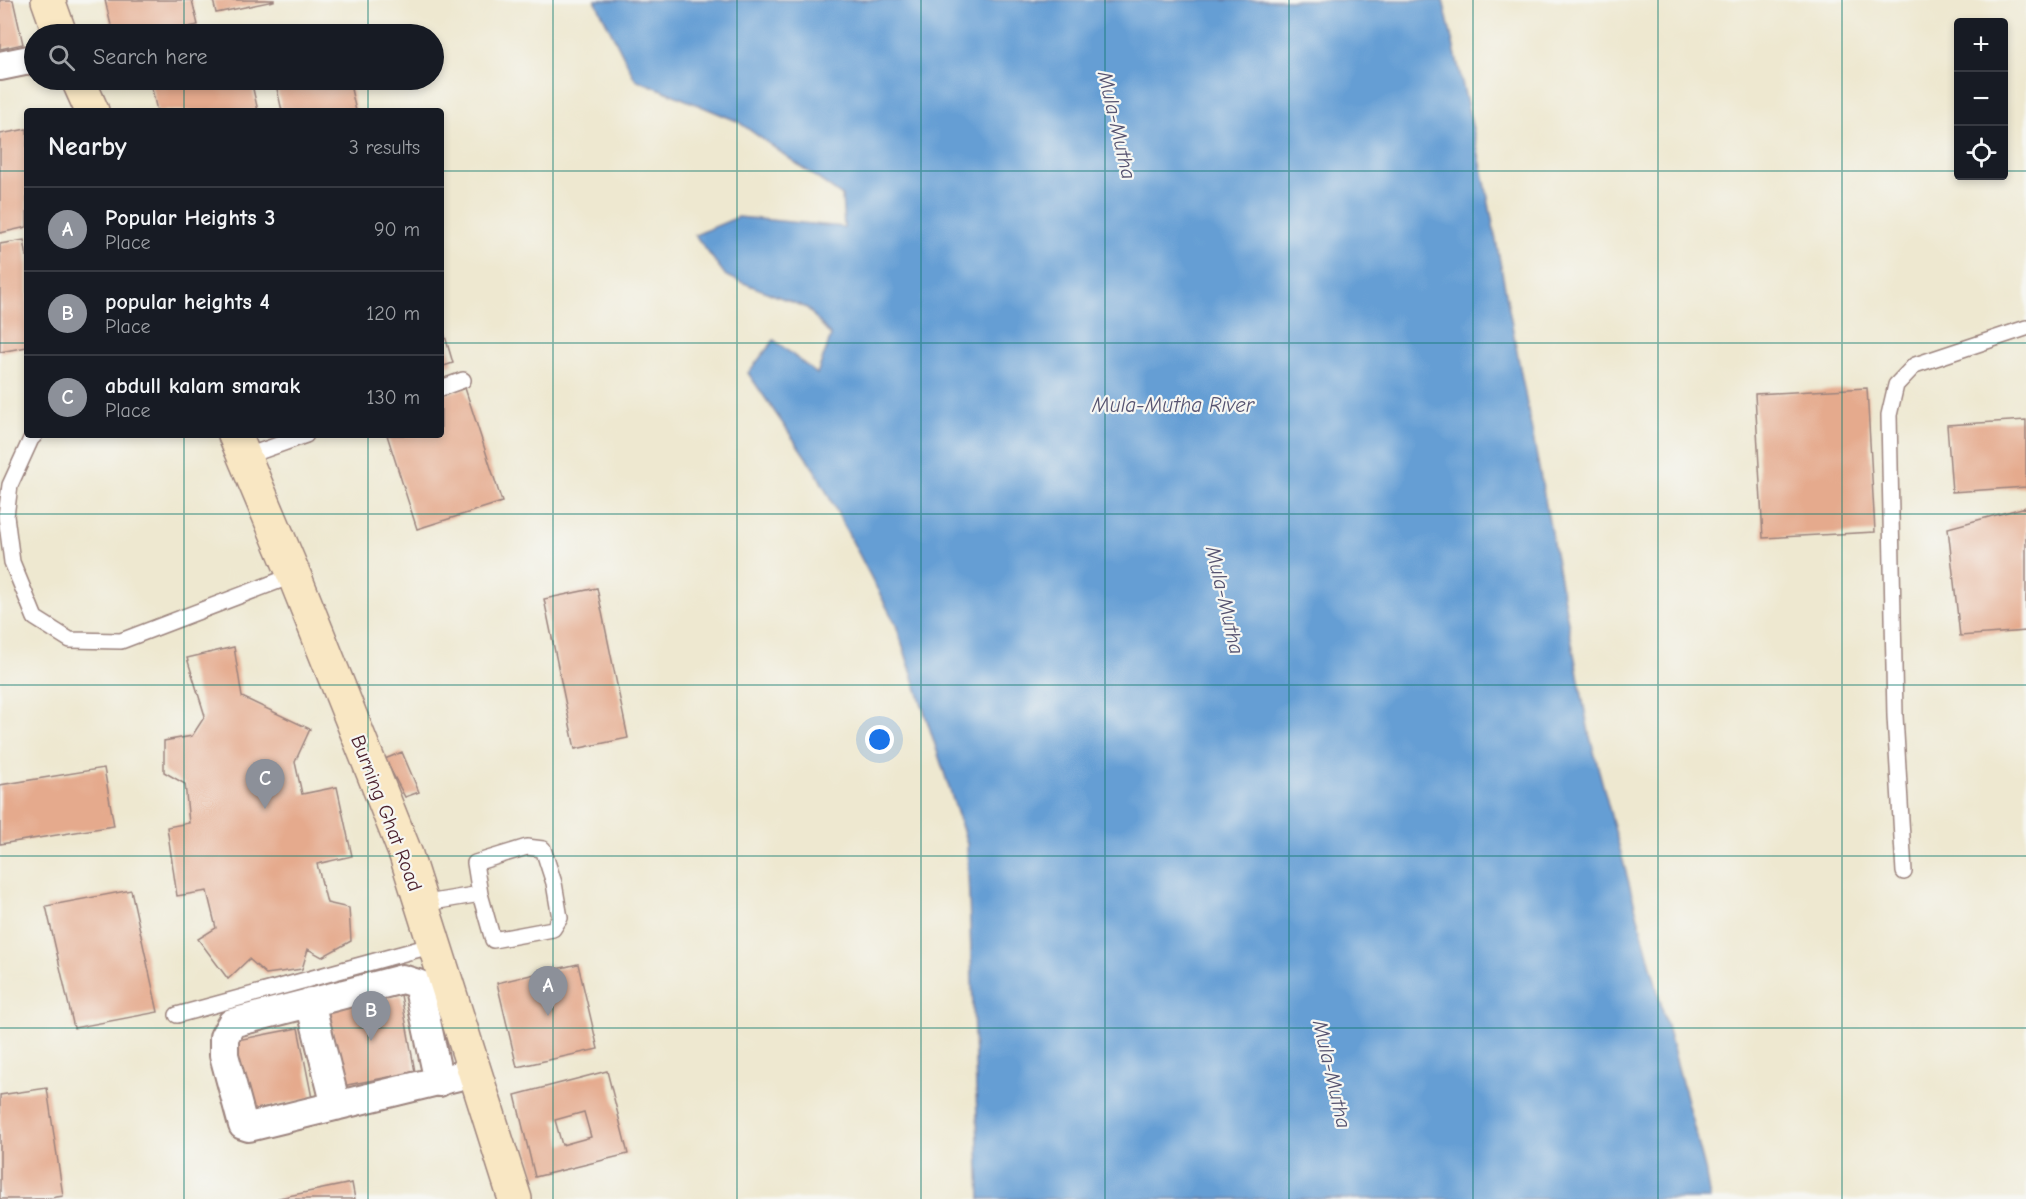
<!DOCTYPE html>
<html lang="en">
<head>
<meta charset="utf-8">
<style>
	:root { --surface:#171b24; --page:#20242c; --text:#f1f3f6; --muted:#9ea1a6; --line:#363941; --accent:#8c9099 }
	body { margin:0; font-family:"Comic Neue",sans-serif; background:var(--page); color:var(--text) }
	.controls { position:absolute; right:18px; top:18px; display:grid; overflow:hidden; border-radius:6px; box-shadow:0 3px 9px #0003 }
	.controls button { width:54px; height:54px; display:grid; place-items:center; padding:0; border:0; border-bottom:2px solid var(--line); background:var(--surface); color:var(--text); font:30px sans-serif }
	.you { position:absolute; left:880px; top:740px; width:21px; height:21px; margin:-15px; border:4px solid #fff; border-radius:50%; background:#1a73e8; box-shadow:0 0 0 9px #1a73e833 }
	.badge { display:grid; place-items:center; width:39px; height:39px; border-radius:50%; background:var(--accent); color:#fff; font-size:20px; font-weight:700 }
	.pin { position:absolute; translate:-50% -50px; filter:drop-shadow(0 2px 3px #0008) }
	.pin::after { content:''; position:absolute; top:32px; width:21px; height:18px; background:inherit; clip-path:polygon(0 0,100% 0,50% 100%) }
	.list { margin:0; padding:0; list-style:none }
	h2 { display:flex; justify-content:space-between; align-items:center; height:78px; margin:0; padding:0 24px; font-size:26px }
	h2 small { font-size:20px; font-weight:400; color:var(--muted) }
	.list li { display:grid; grid-template-columns:39px 1fr auto; gap:18px; align-items:center; box-sizing:border-box; height:84px; padding:0 24px; border-top:2px solid var(--line) }
	.list b { display:block; font-size:22px; white-space:nowrap }
	.list p { margin:0; font-size:20px; white-space:nowrap; color:var(--muted) }
	.list em { font-size:20px; font-style:normal; color:var(--muted) }
	.icon { flex:none; width:33px; height:33px; fill:none; stroke:currentColor; stroke-width:2; stroke-linecap:round; stroke-linejoin:round }
	.map { position:relative; flex:none; width:2026px; height:1199px; overflow:hidden }
	.search { position:absolute; background:var(--surface); box-shadow:0 3px 9px #0003; left:24px; top:24px; width:420px; height:66px; display:flex; align-items:center; gap:15px; box-sizing:border-box; padding:0 21px; border-radius:33px; color:var(--muted); font-size:22px }
	.panel { position:absolute; background:var(--surface); box-shadow:0 3px 9px #0003; left:24px; top:108px; width:420px; height:330px; border-radius:6px }
	.map>svg:first-child { display:block }
	.water { fill:#659ed4; stroke:#585e80; stroke-width:1.5 }
	.building { fill:#e5aa8d; fill-rule:evenodd }
	.lines { fill:none; stroke-linecap:round; stroke-linejoin:round }
	.lane-casing { stroke:#9c847e; stroke-width:18 }
	.street-casing { stroke:#9c847e; stroke-width:32 }
	.secondary-casing { stroke:#9c847e; stroke-width:36 }
	.lane { stroke:#fff; stroke-width:15 }
	.street { stroke:#fff; stroke-width:28 }
	.secondary { stroke:#f9e7c3; stroke-width:33 }
	.grid { fill:none; stroke:#0f766e; stroke-width:1.5; stroke-opacity:0.55 }
	.labels { text-anchor:middle; stroke-width:4.5; stroke-linejoin:round; paint-order:stroke }
	.street-label { font-size:20px; fill:#4a1f2b; stroke:#f6f6f2 }
	.water-label { font-size:21px; font-style:italic; fill:#55526f; stroke:#f6f6f2 }
</style>
</head>
<body>
<div class="map">
<svg width="2026" height="1199" viewBox="0 0 2026 1199">
	<rect width="100%" height="100%" fill="#f6f6f2"/>
	<filter id="ink" filterUnits="userSpaceOnUse"><feTurbulence type="fractalNoise" baseFrequency=".0167" numOctaves="2"/><feDisplacementMap in="SourceGraphic" scale="12" xChannelSelector="R" yChannelSelector="G"/><feConvolveMatrix kernelMatrix="1 2 1 2 8 2 1 2 1" color-interpolation-filters="sRGB"/></filter>
	<filter id="wash" filterUnits="userSpaceOnUse"><feTurbulence type="fractalNoise" baseFrequency=".008" numOctaves="4" result="noise"/><feDisplacementMap in="SourceGraphic" scale="24" xChannelSelector="R" yChannelSelector="G"/><feGaussianBlur stdDeviation="1.35" result="paint"/><feColorMatrix in="noise" values="0 0 0 0 0 0 0 0 0 0 0 0 0 0 0 0 0 1.4 0 .05"/><feComposite in="paint" operator="in"/></filter>
	<g filter="url(#wash)">
		<rect width="100%" height="100%" fill="#eee8d0"/>
		<path class="water" d="M 595,0 L 1443,0 L 1484,177 L 1589,733 L 1705,1169 L 1710,1199 L 980,1199 L 967,843 L 896,625 L 816,472 L 748,373 L 774,340 L 817,374 L 831,336 L 807,308 L 726,276 L 695,235 L 738,217 L 844,227 L 842,196 L 737,121 L 635,79 Z"/>
		<g id="blocks">
			<path class="building" d="M 0,0 L 13,0 L 23,44 L 0,49 Z
				M 105,0 L 192,0 L 198,25 L 155,34 L 113,34 Z
				M 213,0 L 274,0 L 274,1 L 216,13 Z
				M 176,80 L 251,80 L 258,111 L 157,111 L 151,85 Z
				M 275,80 L 349,80 L 356,111 L 282,111 Z
				M 27,129 L 27,227 L 0,233 L 0,134 Z
				M 24,240 L 27,257 L 27,347 L 0,352 L 0,244 Z
				M 442,326 L 453,363 L 441,367 L 441,327 Z
				M 465,388 L 502,502 L 417,529 L 387,435 L 441,435 L 441,395 Z
				M 1867,388 L 1875,532 L 1763,538 L 1755,394 Z
				M 2026,420 L 2026,487 L 1952,492 L 1947,425 Z
				M 2026,507 L 2026,631 L 1960,636 L 1948,528 Z
				M 597,588 L 628,738 L 575,749 L 544,599 Z
				M 234,647 L 242,697 L 310,729 L 295,762 L 302,794 L 337,787 L 352,856 L 317,864 L 327,903 L 349,908 L 351,941 L 322,957 L 308,949 L 302,969 L 266,974 L 249,959 L 228,979 L 198,939 L 216,928 L 207,891 L 177,896 L 167,827 L 189,823 L 185,784 L 164,772 L 164,741 L 192,736 L 205,716 L 187,658 Z
				M 402,752 L 419,792 L 405,797 L 385,759 Z
				M 104,768 L 114,826 L 0,844 L 0,785 Z
				M 131,890 L 158,1012 L 74,1028 L 46,906 Z
				M 578,964 L 598,1049 L 517,1067 L 497,983 Z
				M 401,995 L 415,1072 L 342,1086 L 328,1009 Z
				M 298,1028 L 312,1098 L 246,1111 L 232,1041 Z
				M 607,1071 L 628,1154 L 535,1177 L 515,1095 ZM 584,1112 L 591,1137 L 562,1145 L 555,1120 Z
				M 47,1088 L 63,1196 L 44,1199 L 0,1199 L 0,1095 Z
				M 352,1183 L 355,1199 L 278,1199 L 278,1198 Z"/>
		</g>
	</g>
	<g filter="url(#ink)">
		<use href="#blocks" fill-opacity="0" stroke="#9c847e" stroke-width="1.5"/>
		<g class="lines">
			<g class="lane-casing">
				<path id="lane" d="M 441,388 L 463,380
					M 35,435 L 31,439 L 10,485 L 6,516 L 12,562 L 35,618 L 70,640 L 121,641 L 294,575
					M 244,457 L 306,435
					M 1904,872 L 1895,716 L 1889,415 L 1896,385 L 1915,365 L 2026,328
					M 421,904 L 480,894 L 493,940 L 553,929 L 560,918 L 554,883 L 543,849 L 527,847 L 475,863 L 480,894
					M 177,1015 L 434,945"/>
			</g>
			<g class="street-casing">
				<path id="street" d="M 0,66 L 34,59
					M 310,1002 L 336,1106
					M 439,1082 L 418,984 L 402,979 L 232,1023 L 224,1037 L 224,1055 L 243,1125 L 249,1127 L 475,1072"/>
			</g>
			<g class="secondary-casing">
				<path id="secondary" d="M 48,0 L 60,34
					M 78,80 L 92,111
					M 235,435 L 294,575 L 406,855 L 515,1199"/>
			</g>
			<use href="#lane" class="lane"/>
			<use href="#street" class="street"/>
			<use href="#secondary" class="secondary"/>
		</g>
	</g>
	<path class="grid" d="M 184,0 L 184,34M 368,0 L 368,34M 553,0 L 553,1199M 737,0 L 737,1199M 921,0 L 921,1199M 1105,0 L 1105,1199M 1289,0 L 1289,1199M 1473,0 L 1473,1199M 1658,0 L 1658,1199M 1842,0 L 1842,1199M 184,80 L 184,111M 368,80 L 368,111M 0,171 L 27,171M 441,171 L 1958,171M 2004,171 L 2026,171M 0,343 L 27,343M 441,343 L 2026,343M 184,435 L 184,1199M 368,435 L 368,1199M 0,514 L 2026,514M 0,685 L 2026,685M 0,856 L 2026,856M 0,1028 L 2026,1028"/>
	<g class="labels">
		<g class="street-label">
			<text transform="translate(387 813) rotate(69)" y="7">Burning Ghat Road</text>
		</g>
		<g class="water-label">
			<text transform="translate(1117 125) rotate(77)" y="7">Mula-Mutha</text>
			<text x="1173" y="412">Mula-Mutha River</text>
			<text transform="translate(1225 600) rotate(77)" y="7">Mula-Mutha</text>
			<text transform="translate(1332 1074) rotate(77)" y="7">Mula-Mutha</text>
		</g>
	</g>
</svg>
<div class="controls">
<button>+</button>
<button>−</button>
<button><svg class="icon" aria-label="locate" viewBox="0 0 24 24"><circle cx="12" cy="12" r="6"/><path d="M12 2v4M12 18v4M2 12h4M18 12h4"/></svg></button>
</div>
<div class="you"></div>
<div class="pin badge" style="left:548px;top:1016px">A</div>
<div class="pin badge" style="left:371px;top:1041px">B</div>
<div class="pin badge" style="left:265px;top:809px">C</div>
<div class="search"><svg class="icon" aria-label="search" viewBox="0 0 24 24"><circle cx="10" cy="10" r="6"/><path d="M15 15l6 6"/></svg>Search here</div>
<section class="panel">
<h2>Nearby<small>3 results</small></h2>
<ul class="list">
<li><span class="badge">A</span><div><b>Popular Heights 3</b><p>Place</p></div><em>90 m</em></li>
<li><span class="badge">B</span><div><b>popular heights 4</b><p>Place</p></div><em>120 m</em></li>
<li><span class="badge">C</span><div><b>abdull kalam smarak</b><p>Place</p></div><em>130 m</em></li>
</ul>
</section>
</div>
</body>
</html>
